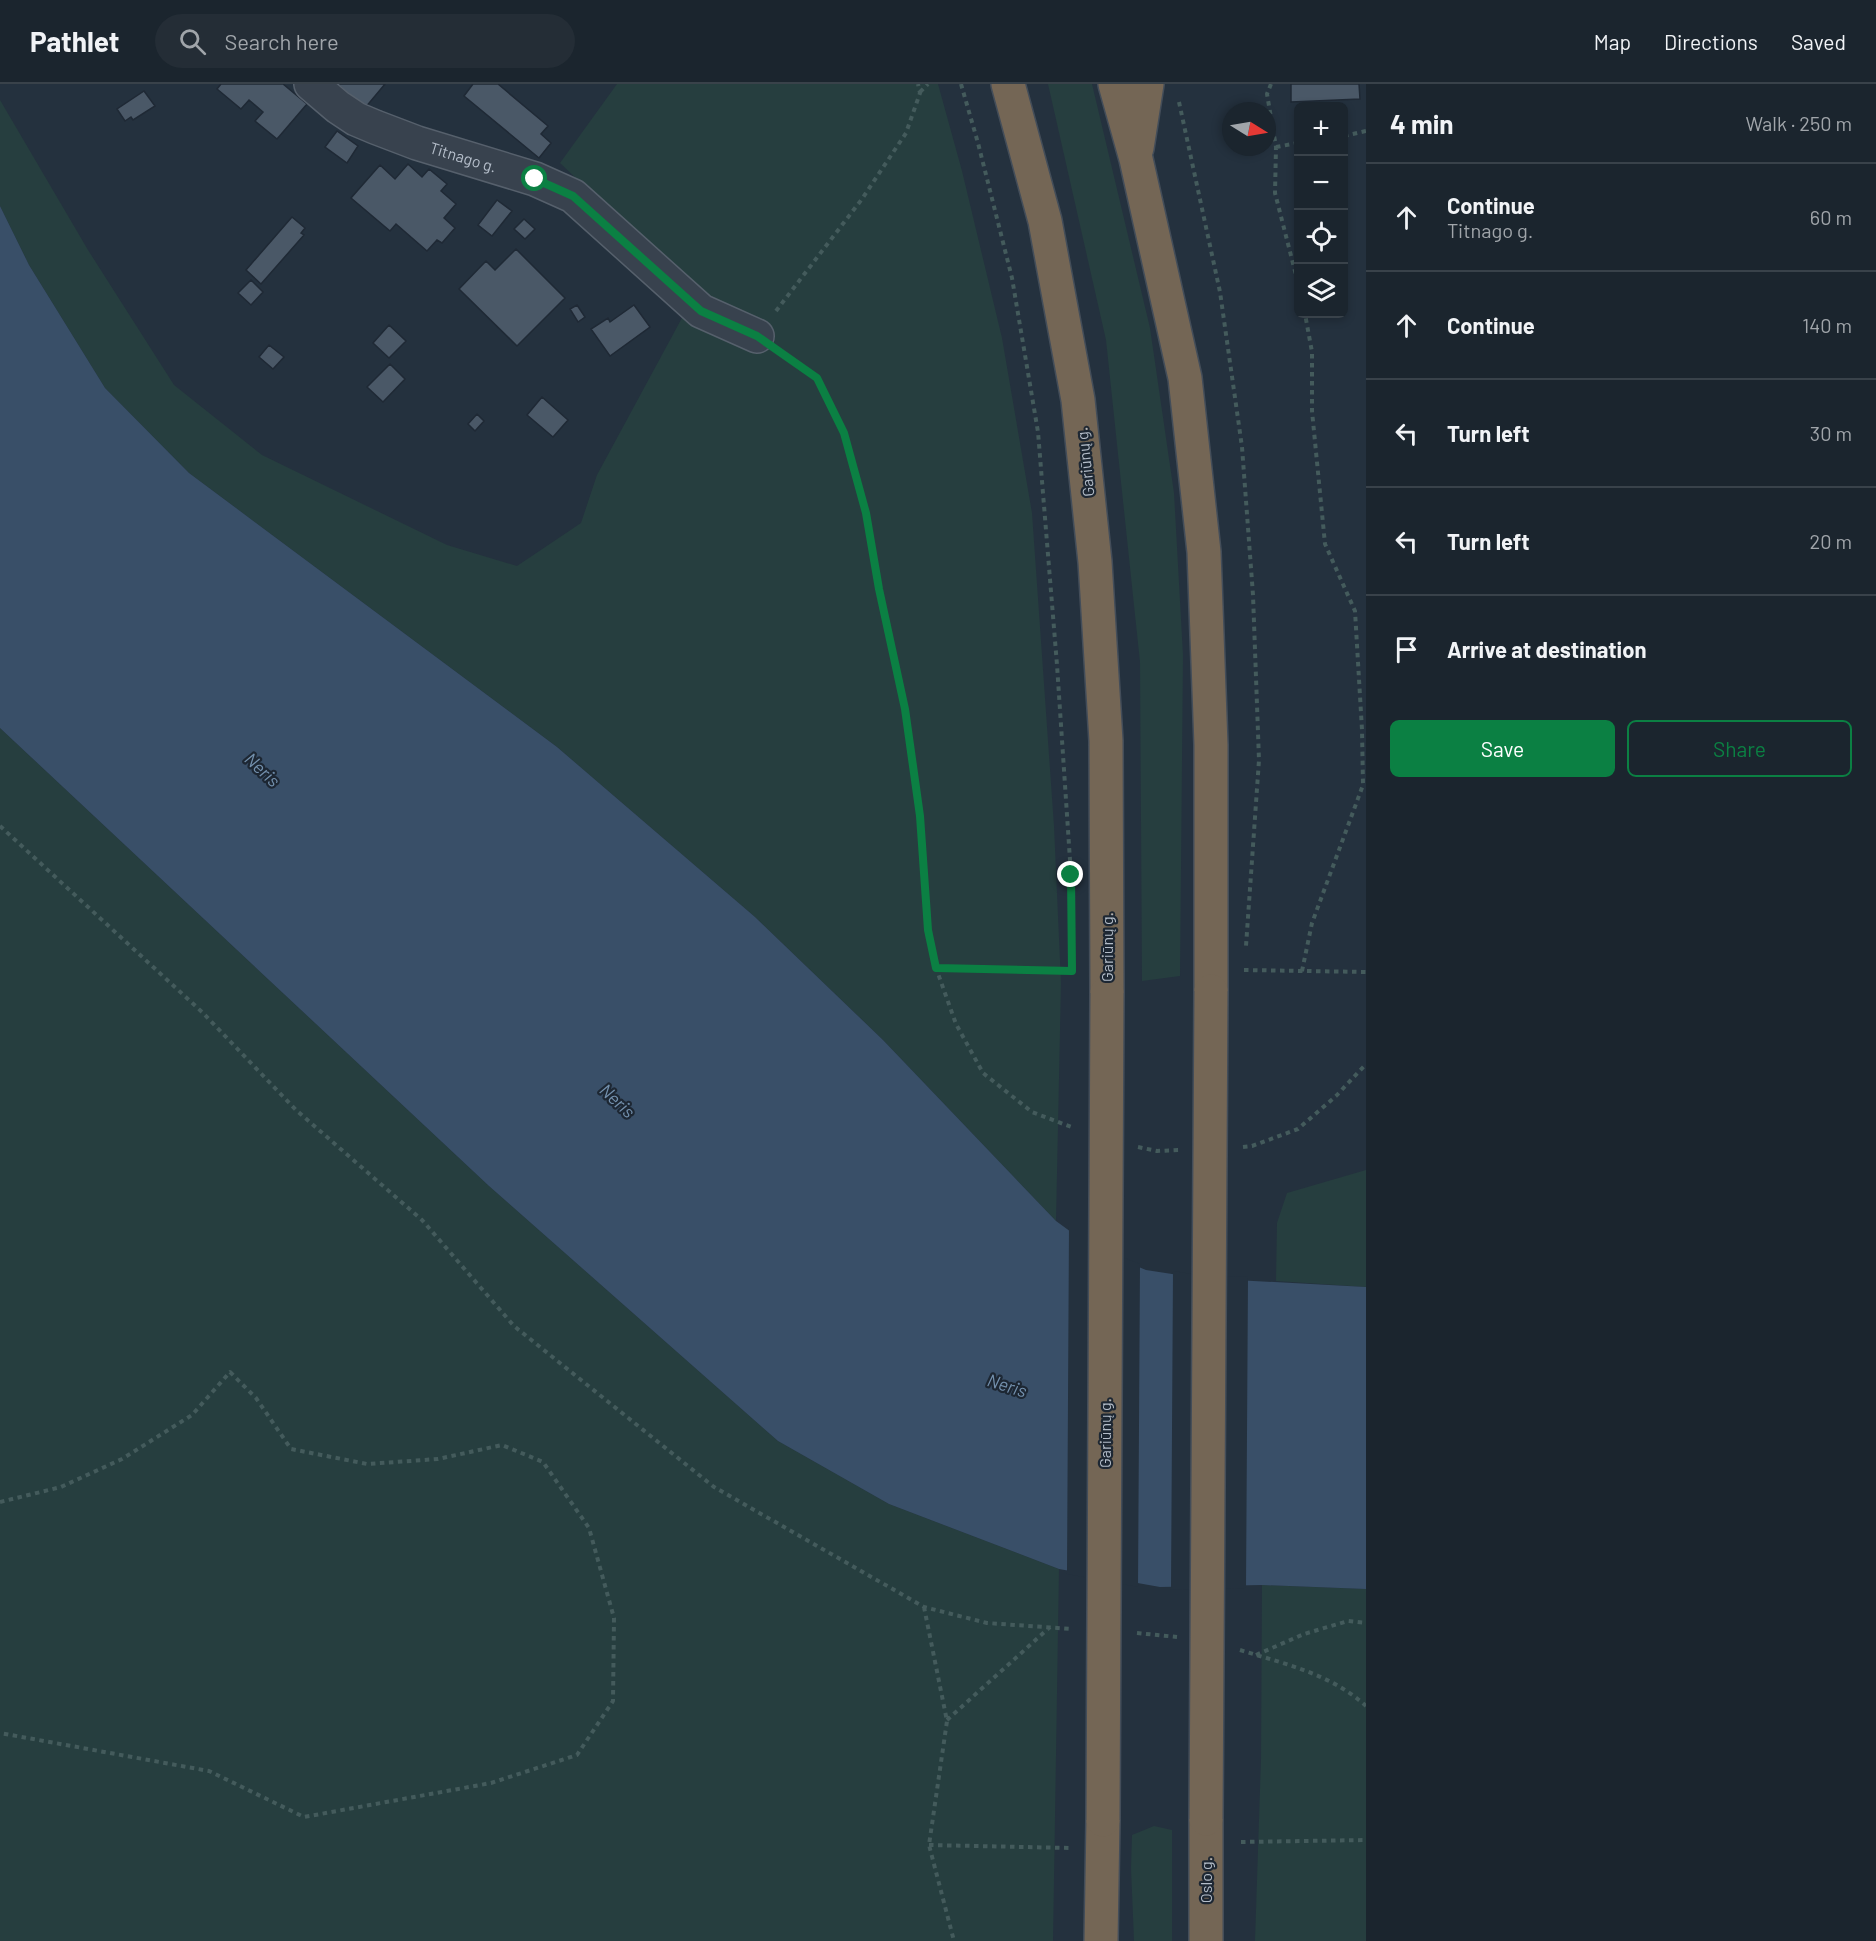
<!DOCTYPE html>
<html lang="en">
<head>
<meta charset="utf-8">
<style>
	:root { --surface:#1b252e; --page:#242d36; --text:#f1f3f6; --muted:#a0a5aa; --line:#39424a; --accent:#0b8043 }
	body { margin:0; font-family:Barlow,sans-serif; background:var(--page); color:var(--text) }
	.controls { position:absolute; right:18px; top:18px; display:grid; overflow:hidden; border-radius:9px; box-shadow:0 3px 9px #0003 }
	.controls button { width:54px; height:54px; display:grid; place-items:center; padding:0; border:0; border-bottom:2px solid var(--line); background:var(--surface); color:var(--text); font:30px sans-serif }
	.compass { position:absolute; left:1222px; top:18px; width:54px; height:54px; border-radius:50%; background:var(--surface); box-shadow:0 3px 9px #0003; rotate:101deg }
	.stop { position:absolute; width:18px; height:18px; margin:-14px; border:4px solid #0b8043; border-radius:50%; background:#fff }
	.stop.end { background:#0b8043; border-color:#fff; box-shadow:0 2px 6px #0008 }
	.list { margin:0; padding:0; list-style:none }
	h2 { display:flex; justify-content:space-between; align-items:center; height:78px; margin:0; padding:0 24px; font-size:26px }
	h2 small { font-size:20px; font-weight:400; color:var(--muted) }
	.list li { display:grid; grid-template-columns:39px 1fr auto; gap:18px; align-items:center; box-sizing:border-box; height:108px; padding:0 24px; border-top:2px solid var(--line) }
	.list b { display:block; font-size:22px; white-space:nowrap }
	.list p { margin:0; font-size:20px; white-space:nowrap; color:var(--muted) }
	.list em { font-size:20px; font-style:normal; color:var(--muted) }
	.actions { display:flex; gap:12px; padding:18px 24px }
	.actions a { flex:1; padding:14px 0; border:2px solid var(--accent); border-radius:9px; text-align:center; font-size:21px; color:var(--accent) }
	.actions .main { background:var(--accent); color:#fff }
	.icon { flex:none; width:33px; height:33px; fill:none; stroke:currentColor; stroke-width:2; stroke-linecap:round; stroke-linejoin:round }
	.map { position:relative; flex:none; width:1366px; height:1857px; overflow:hidden }
	header { display:flex; align-items:center; gap:36px; box-sizing:border-box; height:84px; padding:0 30px; background:var(--surface); border-bottom:2px solid var(--line) }
	header strong { font-size:28px }
	nav { display:flex; gap:33px; margin-inline-start:auto; font-size:21px }
	.search { width:420px; height:54px; background:var(--page); display:flex; align-items:center; gap:15px; box-sizing:border-box; padding:0 21px; border-radius:33px; color:var(--muted); font-size:22px }
	main { display:flex }
	aside { flex:1; background:var(--surface) }
	.map>svg:first-child { display:block }
	.green { fill:#263e3f }
	.water { fill:#394f68 }
	.pier { fill:#24313e }
	.building { fill:#4a5867; stroke:#1f2935; stroke-width:1.5 }
	.lines { fill:none; stroke-linecap:round; stroke-linejoin:round }
	.minor-casing { stroke:#56606c; stroke-width:36 }
	.highway-casing { stroke:#434d59; stroke-width:36 }
	.path { stroke:#445b5c; stroke-width:4; stroke-dasharray:4.5 4.5; stroke-linecap:butt }
	.minor { stroke:#38424e; stroke-width:33 }
	.highway { stroke:#746655; stroke-width:33 }
	.highway-bridge-casing { stroke:#434d59; stroke-width:36; stroke-linecap:butt }
	.highway-bridge { stroke:#746655; stroke-width:33 }
	.route { stroke:#0b8043; stroke-width:8 }
	.labels { text-anchor:middle; stroke-width:4.5; stroke-linejoin:round; paint-order:stroke }
	.street-label { font-size:16px; fill:#b4bdc9; stroke:#1d2733 }
	.water-label { font-size:18px; font-style:italic; fill:#7390ad; stroke:#1d2733 }
</style>
</head>
<body>
<header>
<strong>Pathlet</strong>
<div class="search"><svg class="icon" aria-label="search" viewBox="0 0 24 24"><circle cx="10" cy="10" r="6"/><path d="M15 15l6 6"/></svg>Search here</div>
<nav><a>Map</a><a>Directions</a><a>Saved</a></nav>
</header>
<main>
<div class="map">
<svg width="1366" height="1857" viewBox="0 0 1366 1857">
	<rect width="100%" height="100%" fill="#24313e"/>
	<path class="green" d="M 617,0 L 938,0 L 962,87 L 1002,254 L 1032,429 L 1054,742 L 1061,899 L 1056,1137 L 883,956 L 755,833 L 557,663 L 189,389 L 105,304 L 29,181 L 0,122 L 0,16 L 88,166 L 174,301 L 262,371 L 447,461 L 517,482 L 581,439 L 597,391 L 696,208 L 560,79 Z
		M 1048,0 L 1092,0 L 1150,244 L 1174,409 L 1183,571 L 1180,892 L 1142,897 L 1140,578 L 1106,256 Z
		M 0,644 L 489,1102 L 778,1357 L 889,1420 L 1059,1485 L 1053,1857 L 0,1857 Z
		M 1366,1086 L 1366,1203 L 1276,1197 L 1277,1139 L 1287,1109 Z
		M 1262,1501 L 1366,1505 L 1366,1857 L 1255,1857 L 1261,1675 Z
		M 1154,1742 L 1172,1746 L 1172,1857 L 1134,1857 L 1131,1784 L 1132,1751 Z"/>
	<path class="water" d="M 0,122 L 29,181 L 105,304 L 189,389 L 557,663 L 755,833 L 883,956 L 1056,1137 L 1093,1164 L 1146,1186 L 1198,1194 L 1366,1203 L 1366,1505 L 1262,1501 L 1160,1503 L 1059,1485 L 889,1420 L 778,1357 L 489,1102 L 0,644 Z"/>
	<path class="pier" d="M 1069,1142 L 1094,1162 L 1140,1180 L 1138,1503 L 1067,1490 Z
		M 1173,1187 L 1198,1191 L 1248,1193 L 1246,1504 L 1171,1506 Z"/>
	<path class="building" d="M 221,0 L 283,0 L 307,20 L 277,55 L 255,37 L 263,28 L 249,16 L 241,25 L 217,5 Z
		M 337,0 L 385,0 L 365,24 Z
		M 473,0 L 498,0 L 548,42 L 541,50 L 551,59 L 539,74 L 464,12 Z
		M 1291,0 L 1359,0 L 1360,15 L 1291,18 Z
		M 144,7 L 155,22 L 133,36 L 131,33 L 125,37 L 117,25 Z
		M 337,47 L 358,62 L 347,79 L 325,63 Z
		M 408,80 L 422,93 L 429,85 L 447,100 L 441,107 L 456,120 L 444,134 L 455,144 L 442,159 L 437,156 L 427,167 L 396,140 L 390,147 L 351,114 L 380,81 L 395,95 Z
		M 497,116 L 512,127 L 492,152 L 478,141 Z
		M 292,133 L 305,144 L 301,149 L 304,151 L 261,200 L 246,186 Z
		M 524,135 L 535,145 L 525,155 L 514,145 Z
		M 516,165 L 565,214 L 517,262 L 459,205 L 486,177 L 495,186 Z
		M 251,196 L 263,208 L 251,221 L 238,209 Z
		M 577,221 L 585,233 L 578,238 L 570,225 Z
		M 634,221 L 650,243 L 610,272 L 591,245 L 608,234 L 610,238 Z
		M 389,241 L 406,257 L 389,274 L 373,259 Z
		M 269,261 L 284,273 L 273,285 L 259,273 Z
		M 390,280 L 405,295 L 383,318 L 367,303 Z
		M 542,313 L 568,336 L 553,353 L 527,331 Z
		M 477,330 L 484,337 L 475,347 L 468,340 Z"/>
	<g class="lines">
		<g class="minor-casing">
			<g id="minor">
				<path id="s1" d="M 311,0 L 338,23 L 356,35 L 375,43 L 417,59 L 535,95 L 573,112 L 701,227 L 757,252"/>
			</g>
		</g>
		<g class="highway-casing">
			<path id="highway" d="M 1008,0 L 1045,137 L 1078,316 L 1095,478 L 1106,657 L 1107,909
				M 1115,0 L 1136,75 L 1185,294 L 1204,468 L 1211,661 L 1211,907
				M 1137,64 L 1147,0
				M 1206,1735 L 1206,1857
				M 1101,1857 L 1103,1736"/>
		</g>
		<path class="path" d="M 961,0 L 978,59 L 1012,194 L 1038,348 L 1057,581 L 1071,791 L 1072,865
			M 1271,0 L 1267,10 L 1276,63 L 1275,109 L 1298,199
			M 920,8 L 928,0
			M 1179,18 L 1220,208 L 1242,363 L 1253,511 L 1259,676 L 1246,862
			M 1344,52 L 1366,47
			M 1276,63 L 1298,59
			M 776,227 L 862,115 L 906,49 L 920,9 L 918,0
			M 781,269 L 817,294 L 844,349 L 866,429 L 879,505 L 905,625 L 920,733 L 928,846 L 936,884 L 956,940 L 983,989 L 1032,1028 L 1074,1044
			M 0,742 L 202,928 L 296,1026 L 422,1136 L 514,1242 L 714,1403 L 924,1523 L 987,1539 L 1072,1545
			M 936,884 L 1072,887
			M 1244,886 L 1366,888
			M 1302,887 L 1312,839 L 1363,701 L 1362,646 L 1355,527 L 1325,460 L 1312,327 L 1312,268 L 1305,230
			M 1138,1063 L 1157,1067 L 1179,1066
			M 1243,1063 L 1252,1062 L 1298,1045 L 1336,1012 L 1366,980
			M 0,1418 L 61,1403 L 122,1375 L 192,1331 L 230,1288 L 256,1314 L 291,1365 L 367,1380 L 438,1375 L 502,1361 L 543,1378 L 589,1444 L 614,1534 L 613,1617 L 577,1671 L 491,1699 L 304,1733 L 209,1687 L 0,1649
			M 924,1523 L 947,1637 L 929,1761 L 954,1857
			M 1137,1549 L 1177,1553
			M 1240,1566 C 1285,1580 1331,1590 1366,1622
			M 1256,1571 L 1304,1550 L 1348,1537 L 1366,1539
			M 947,1636 L 1050,1543
			M 1241,1758 L 1366,1756
			M 929,1761 L 1071,1764"/>
		<use href="#minor" class="minor"/>
		<use href="#highway" class="highway"/>
		<g class="highway-bridge-casing">
			<path id="highway-bridge" d="M 1206,1735 L 1211,907
				M 1103,1736 L 1107,909"/>
		</g>
		<use href="#highway-bridge" class="highway-bridge"/>
	</g>
	<g class="lines">
		<path class="route" d="M 535,95 L 573,112 L 701,227 L 757,252 L 817,294 L 844,349 L 866,429 L 879,505 L 905,625 L 920,732 L 928,846 L 936,884 L 1072,887 L 1071,791"/>
	</g>
	<g class="labels">
		<g class="street-label">
			<text dy="6" stroke="none"><textPath href="#s1" startOffset="171">Titnago g.</textPath></text>
			<text transform="translate(1085 378) rotate(-96)" y="6">Gariūnų g.</text>
			<text transform="translate(1107 863) rotate(-90)" y="6">Gariūnų g.</text>
			<text transform="translate(1105 1349) rotate(-90)" y="6">Gariūnų g.</text>
			<text transform="translate(1206 1796) rotate(-90)" y="6">Oslo g.</text>
		</g>
		<g class="water-label">
			<text transform="translate(262 686) rotate(43)" y="6">Neris</text>
			<text transform="translate(617 1017) rotate(43)" y="6">Neris</text>
			<text transform="translate(1007 1302) rotate(18)" y="6">Neris</text>
		</g>
	</g>
</svg>
<div class="controls">
<button>+</button>
<button>−</button>
<button><svg class="icon" aria-label="locate" viewBox="0 0 24 24"><circle cx="12" cy="12" r="6"/><path d="M12 2v4M12 18v4M2 12h4M18 12h4"/></svg></button>
<button><svg class="icon" aria-label="layers" viewBox="0 0 24 24"><path d="M12 4l9 5-9 5-9-5zM3 14l9 5 9-5"/></svg></button>
</div>
<svg class="compass" viewBox="-18 -18 36 36"><path d="M0-13l5 13h-10z" fill="#e53935"/><path d="M0 13l5-13h-10z" fill="#a0a5aa"/></svg>
<div class="stop" style="left:535px;top:95px"></div>
<div class="stop end" style="left:1071px;top:791px"></div>
</div>
<aside>
<h2>4 min<small>Walk · 250 m</small></h2>
<ul class="list">
<li><svg class="icon" aria-label="ahead" viewBox="0 0 24 24"><path d="M12 20V5M6 11l6-6 6 6"/></svg><div><b>Continue</b><p>Titnago g.</p></div><em>60 m</em></li>
<li><svg class="icon" aria-label="ahead" viewBox="0 0 24 24"><path d="M12 20V5M6 11l6-6 6 6"/></svg><div><b>Continue</b></div><em>140 m</em></li>
<li><svg class="icon" aria-label="left" viewBox="0 0 24 24"><path d="M17 20v-9H6M10 6l-5 5 5 5"/></svg><div><b>Turn left</b></div><em>30 m</em></li>
<li><svg class="icon" aria-label="left" viewBox="0 0 24 24"><path d="M17 20v-9H6M10 6l-5 5 5 5"/></svg><div><b>Turn left</b></div><em>20 m</em></li>
<li><svg class="icon" aria-label="arrive" viewBox="0 0 24 24"><path d="M6 21V4h12l-3 4 3 4H6"/></svg><div><b>Arrive at destination</b></div></li>
</ul>
<div class="actions"><a class="main">Save</a><a>Share</a></div>
</aside>
</main>
</body>
</html>
